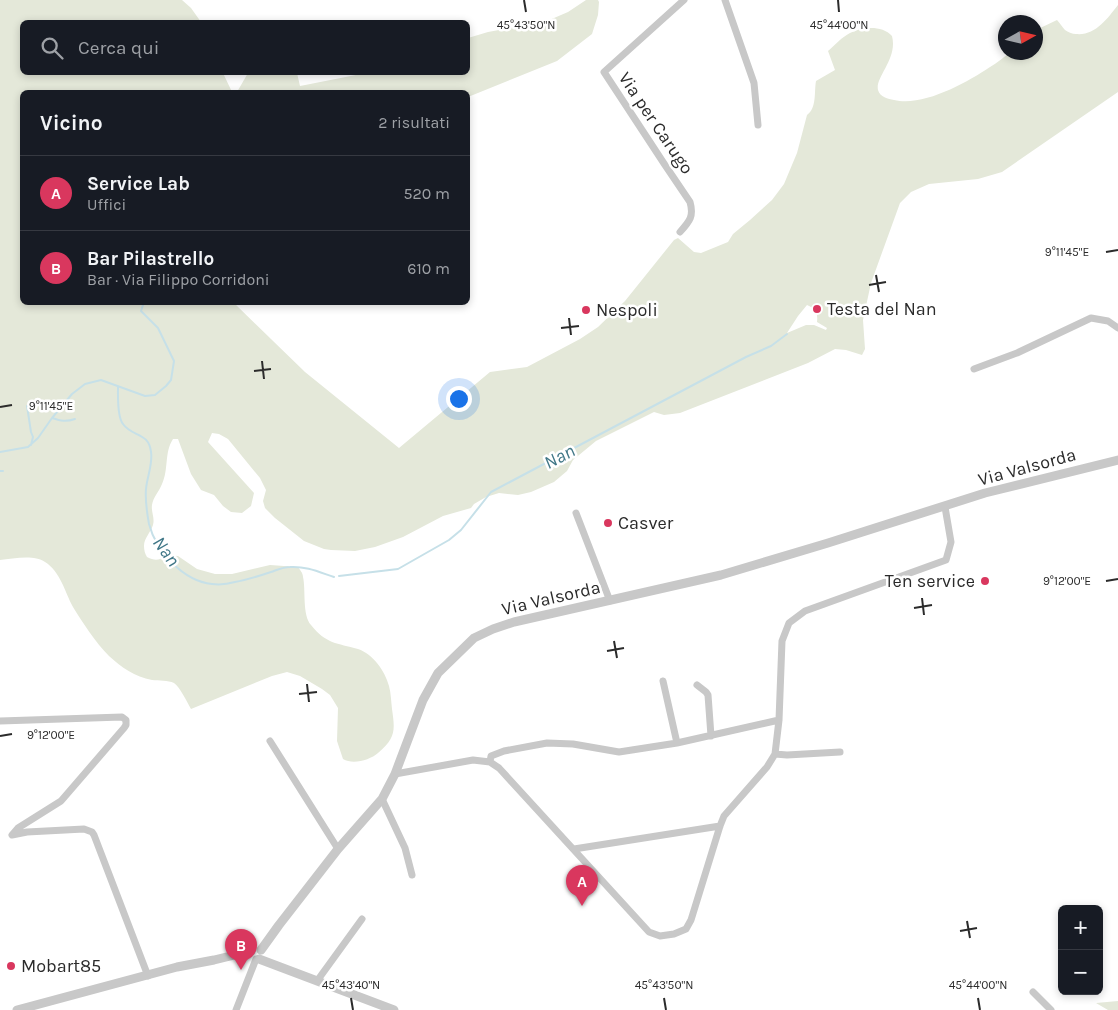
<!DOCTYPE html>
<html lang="it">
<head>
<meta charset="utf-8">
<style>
	:root { --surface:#171b24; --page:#242831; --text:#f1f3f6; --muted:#9ea1a6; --line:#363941; --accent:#d9375e }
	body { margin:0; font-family:Karla,sans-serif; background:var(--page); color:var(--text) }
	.controls { position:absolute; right:15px; bottom:15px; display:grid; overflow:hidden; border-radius:8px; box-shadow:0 2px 8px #0003 }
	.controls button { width:45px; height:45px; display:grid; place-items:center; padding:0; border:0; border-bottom:1px solid var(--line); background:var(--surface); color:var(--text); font:25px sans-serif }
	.compass { position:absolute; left:998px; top:15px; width:45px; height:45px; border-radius:50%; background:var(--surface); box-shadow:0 2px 8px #0003; rotate:82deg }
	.you { position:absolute; left:458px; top:398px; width:18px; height:18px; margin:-12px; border:4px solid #fff; border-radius:50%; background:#1a73e8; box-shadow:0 0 0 8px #1a73e833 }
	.badge { display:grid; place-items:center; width:32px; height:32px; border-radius:50%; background:var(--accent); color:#fff; font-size:16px; font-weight:700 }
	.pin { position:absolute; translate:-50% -41px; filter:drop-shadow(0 1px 2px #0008) }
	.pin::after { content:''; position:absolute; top:26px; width:18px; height:15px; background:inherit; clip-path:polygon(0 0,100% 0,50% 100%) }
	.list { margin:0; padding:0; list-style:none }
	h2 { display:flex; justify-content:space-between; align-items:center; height:65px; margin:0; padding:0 20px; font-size:21px }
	h2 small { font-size:16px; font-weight:400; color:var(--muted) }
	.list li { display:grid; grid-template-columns:32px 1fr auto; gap:15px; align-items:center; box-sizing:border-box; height:75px; padding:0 20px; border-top:1px solid var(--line) }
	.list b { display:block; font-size:19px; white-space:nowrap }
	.list p { margin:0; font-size:16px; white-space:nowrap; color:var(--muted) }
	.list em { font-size:16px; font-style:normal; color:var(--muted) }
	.icon { flex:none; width:28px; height:28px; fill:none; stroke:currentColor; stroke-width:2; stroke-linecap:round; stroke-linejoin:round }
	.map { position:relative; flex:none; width:1118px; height:1010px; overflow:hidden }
	.search { position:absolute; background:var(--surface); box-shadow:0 2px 8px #0003; left:20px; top:20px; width:450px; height:55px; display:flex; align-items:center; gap:12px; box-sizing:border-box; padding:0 18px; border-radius:8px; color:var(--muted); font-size:19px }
	.panel { position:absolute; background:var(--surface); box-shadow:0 2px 8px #0003; left:20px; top:90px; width:450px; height:215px; border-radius:8px }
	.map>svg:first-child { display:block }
	.green { fill:#e4e8d9; fill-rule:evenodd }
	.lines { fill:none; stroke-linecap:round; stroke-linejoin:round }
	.stream { stroke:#c6e0e8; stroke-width:2 }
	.minor { stroke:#c8c8c8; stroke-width:7 }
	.tertiary { stroke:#c8c8c8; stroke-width:9 }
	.ticks { fill:none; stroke:#2b2b2b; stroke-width:2 }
	.poi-dot { fill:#d9375e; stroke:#fff; stroke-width:2 }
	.labels { text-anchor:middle; stroke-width:5; stroke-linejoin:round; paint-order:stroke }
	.street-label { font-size:18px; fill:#2b2b2b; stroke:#fff }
	.poi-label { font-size:18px; fill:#2b2b2b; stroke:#fff; text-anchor:start }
	.water-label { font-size:19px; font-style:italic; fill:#407787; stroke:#fff }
	.ticks-label { font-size:12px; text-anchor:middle; fill:#2b2b2b; stroke:#fff; stroke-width:5; stroke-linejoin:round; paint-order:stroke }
</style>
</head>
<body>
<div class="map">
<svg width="1118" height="1010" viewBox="0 0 1118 1010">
	<rect width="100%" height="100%" fill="#fff"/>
	<path class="green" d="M 0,0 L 182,0 L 191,8 L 201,22 L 22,22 L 22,72 L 223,73 L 232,92 L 22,92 L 22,302 L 234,303 L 305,372 L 399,448 L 490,372 L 527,367 L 580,339 L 598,327 L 625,301 L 674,240 L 678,238 L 694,252 L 701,253 L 728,242 L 733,234 L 750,220 L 772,200 L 784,184 L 797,153 L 807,115 C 817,108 814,92 816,81 L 835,70 L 828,51 C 835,45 842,37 850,33 C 862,27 882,25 892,36 C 898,59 875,77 878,90 C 880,97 888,99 894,100 C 923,107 966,83 990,67 C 996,64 1007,54 1012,52 C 1019,51 1028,52 1036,52 L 1036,30 L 1057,20 C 1060,23 1062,27 1065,30 C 1068,32 1072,34 1076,34 C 1095,36 1107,19 1118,5 L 1118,92 L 1002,172 L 978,179 L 929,184 L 911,192 L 900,203 L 871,283 L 863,320 L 865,349 L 862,355 L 846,350 L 835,349 L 808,363 L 680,413 L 664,415 L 654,412 L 596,441 L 573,460 L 567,471 L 554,482 L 531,492 L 518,495 L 499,493 L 486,497 L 474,504 L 471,508 L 443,516 L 403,537 L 375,547 L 355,551 L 331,550 L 324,549 L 304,541 L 275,518 L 265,508 L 263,501 L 266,490 L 260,478 L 228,439 L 219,434 L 212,433 L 208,442 L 254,493 L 251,506 L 242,513 L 231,512 L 223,506 L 214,495 L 201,490 L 191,474 L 178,439 L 173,439 C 164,453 169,469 162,484 C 159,492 153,497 152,505 C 151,512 155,518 153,525 C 151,532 144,538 144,546 C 144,550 145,554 147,557 C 155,561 159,561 166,555 L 178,556 L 197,569 L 215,574 L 232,574 L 270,565 L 298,567 C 300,570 303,573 303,577 C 306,590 302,615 311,625 C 326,644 337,643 358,649 C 373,654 385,671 389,686 C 391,693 391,701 392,709 C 395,730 396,738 378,753 C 370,760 353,765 343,759 L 337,741 L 338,708 L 330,695 L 322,689 L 300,676 L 287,672 L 272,676 L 191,709 C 187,702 180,687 174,683 C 168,680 159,681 152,680 C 135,677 121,667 109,656 C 95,642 83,623 73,607 C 65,592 60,571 45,562 C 33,554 13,559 0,560 ZM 807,305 C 816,309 818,313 817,322 L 827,328 L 826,330 L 814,325 L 806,325 L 787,333 L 798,316 Z
		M 586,0 L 598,0 L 599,2 L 598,15 L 592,34 L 557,61 L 468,97 L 468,92 L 237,92 L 248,73 L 297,73 L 300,86 L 366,73 L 468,72 L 468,38 L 488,32 L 547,21 L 568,12 Z
		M 1118,1001 L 1118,1010 L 1108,1010 L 1096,1003 Z"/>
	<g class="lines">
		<path class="stream" d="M 118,387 C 118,396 117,417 123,424 C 132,437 149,432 151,452 C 153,464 147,477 146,489 C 145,501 147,513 149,524 C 156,551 183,581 212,584 C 219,585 228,584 235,582 C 247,580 259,576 271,572 C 277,570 283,567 290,567 C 306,566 319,572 334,577
			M 27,406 L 31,432 L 33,437 L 31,445
			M 52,418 C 61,421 66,422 75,419
			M 0,452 L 28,447 L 38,438 L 52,418 L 72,394 L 85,384 L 101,380 L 145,396 L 155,395 L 166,386 L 171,380 L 174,361 L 158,328 L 141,311 L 144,302
			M 0,471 L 3,471
			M 339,576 L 398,569 L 449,540 L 461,530 L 491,492 L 746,357 L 771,346 L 787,334"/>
		<path class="minor" d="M 725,0 L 754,83 L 758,125
			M 680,232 C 690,221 694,216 690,202 L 665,165 L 604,72 L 684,0
			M 974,369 L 1017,353 L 1091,318 L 1108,321 L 1118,328
			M 576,513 L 610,601
			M 663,681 L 677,743
			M 697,685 L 706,692 L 708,695 L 711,736
			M 0,721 L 122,717 L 126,720 L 126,725 L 124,728 L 61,801 L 18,828 L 12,835 L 27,832 L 84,829 L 92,832 L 94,835 L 148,976
			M 270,741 L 338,849
			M 775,754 L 787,755 L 840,752
			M 490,762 L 499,768 L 649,932 L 660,936 L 674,934 L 686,929 L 691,920 L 720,826 L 724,816 L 767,767 L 775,754 L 779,720 L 782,641 L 789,623 L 805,611 L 946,560 L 951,542 L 945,507
			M 395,774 L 473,760 L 490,762 L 491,756 L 504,751 L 547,743 L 573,744 L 619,752 L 677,743 L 779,720
			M 382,799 L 405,848 L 412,875
			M 574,849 L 720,826
			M 317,981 L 362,919
			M 1033,992 L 1051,1010
			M 236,1010 L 256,959"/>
		<path class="tertiary" d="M 261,950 L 279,925 L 338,849 L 382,799 L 395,774 L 423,700 L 438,673 L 474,638 L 493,629 L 514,622 L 721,575 L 828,543 L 985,493 L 1118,460
			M 259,959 L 394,1010
			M 17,1010 L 177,967 L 214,960 L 251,951"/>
	</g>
	<path class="ticks" d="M 524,0 L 526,12M 838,0 L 839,12M 1106,252 L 1118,250M 876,275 L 879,292M 869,285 L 886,282M 569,318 L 571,335M 561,328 L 579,326M 262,361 L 264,379M 254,371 L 271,369M 0,407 L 12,405M 1106,581 L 1118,579M 922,598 L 924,615M 914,608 L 932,605M 614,641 L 617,658M 607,651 L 624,648M 307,684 L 309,702M 299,694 L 317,692M 0,736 L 12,734M 967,921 L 970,938M 960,931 L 977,928M 351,998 L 353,1010M 664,998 L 666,1010M 978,998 L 980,1010"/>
	<g class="poi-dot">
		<circle cx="817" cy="309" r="5"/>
		<circle cx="586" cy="310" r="5"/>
		<circle cx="608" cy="523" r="5"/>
		<circle cx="985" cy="581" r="5"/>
		<circle cx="11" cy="966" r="5"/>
	</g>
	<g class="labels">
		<g class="street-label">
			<text transform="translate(656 123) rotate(56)" y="6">Via per Carugo</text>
			<text transform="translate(1027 467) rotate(-15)" y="6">Via Valsorda</text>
			<text transform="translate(551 598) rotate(-13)" y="6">Via Valsorda</text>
		</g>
		<g class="poi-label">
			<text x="827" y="315">Testa del Nan</text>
			<text x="596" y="316">Nespoli</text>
			<text x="618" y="529">Casver</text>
			<text x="975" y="587" text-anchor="end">Ten service</text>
			<text x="21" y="972">Mobart85</text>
		</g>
		<g class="water-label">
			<text transform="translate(559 456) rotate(-28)" y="7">Nan</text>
			<text transform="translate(167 551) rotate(54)" y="7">Nan</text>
		</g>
	</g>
	<g class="ticks-label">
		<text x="526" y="29">45°43'50"N</text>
		<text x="839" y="29">45°44'00"N</text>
		<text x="1067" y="256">9°11'45"E</text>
		<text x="51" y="410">9°11'45"E</text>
		<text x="1067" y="585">9°12'00"E</text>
		<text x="51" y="739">9°12'00"E</text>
		<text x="351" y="989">45°43'40"N</text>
		<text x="664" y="989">45°43'50"N</text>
		<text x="978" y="989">45°44'00"N</text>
	</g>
</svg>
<div class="controls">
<button>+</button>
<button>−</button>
</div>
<svg class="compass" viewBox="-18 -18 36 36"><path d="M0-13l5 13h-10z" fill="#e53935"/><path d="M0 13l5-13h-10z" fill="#9ea1a6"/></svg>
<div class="you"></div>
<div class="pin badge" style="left:582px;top:906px">A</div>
<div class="pin badge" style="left:241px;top:970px">B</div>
<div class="search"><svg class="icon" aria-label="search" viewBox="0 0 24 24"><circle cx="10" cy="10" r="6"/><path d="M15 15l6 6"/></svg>Cerca qui</div>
<section class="panel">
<h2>Vicino<small>2 risultati</small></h2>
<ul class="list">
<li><span class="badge">A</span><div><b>Service Lab</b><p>Uffici</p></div><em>520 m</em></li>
<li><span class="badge">B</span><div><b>Bar Pilastrello</b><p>Bar · Via Filippo Corridoni</p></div><em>610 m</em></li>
</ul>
</section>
</div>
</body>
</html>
